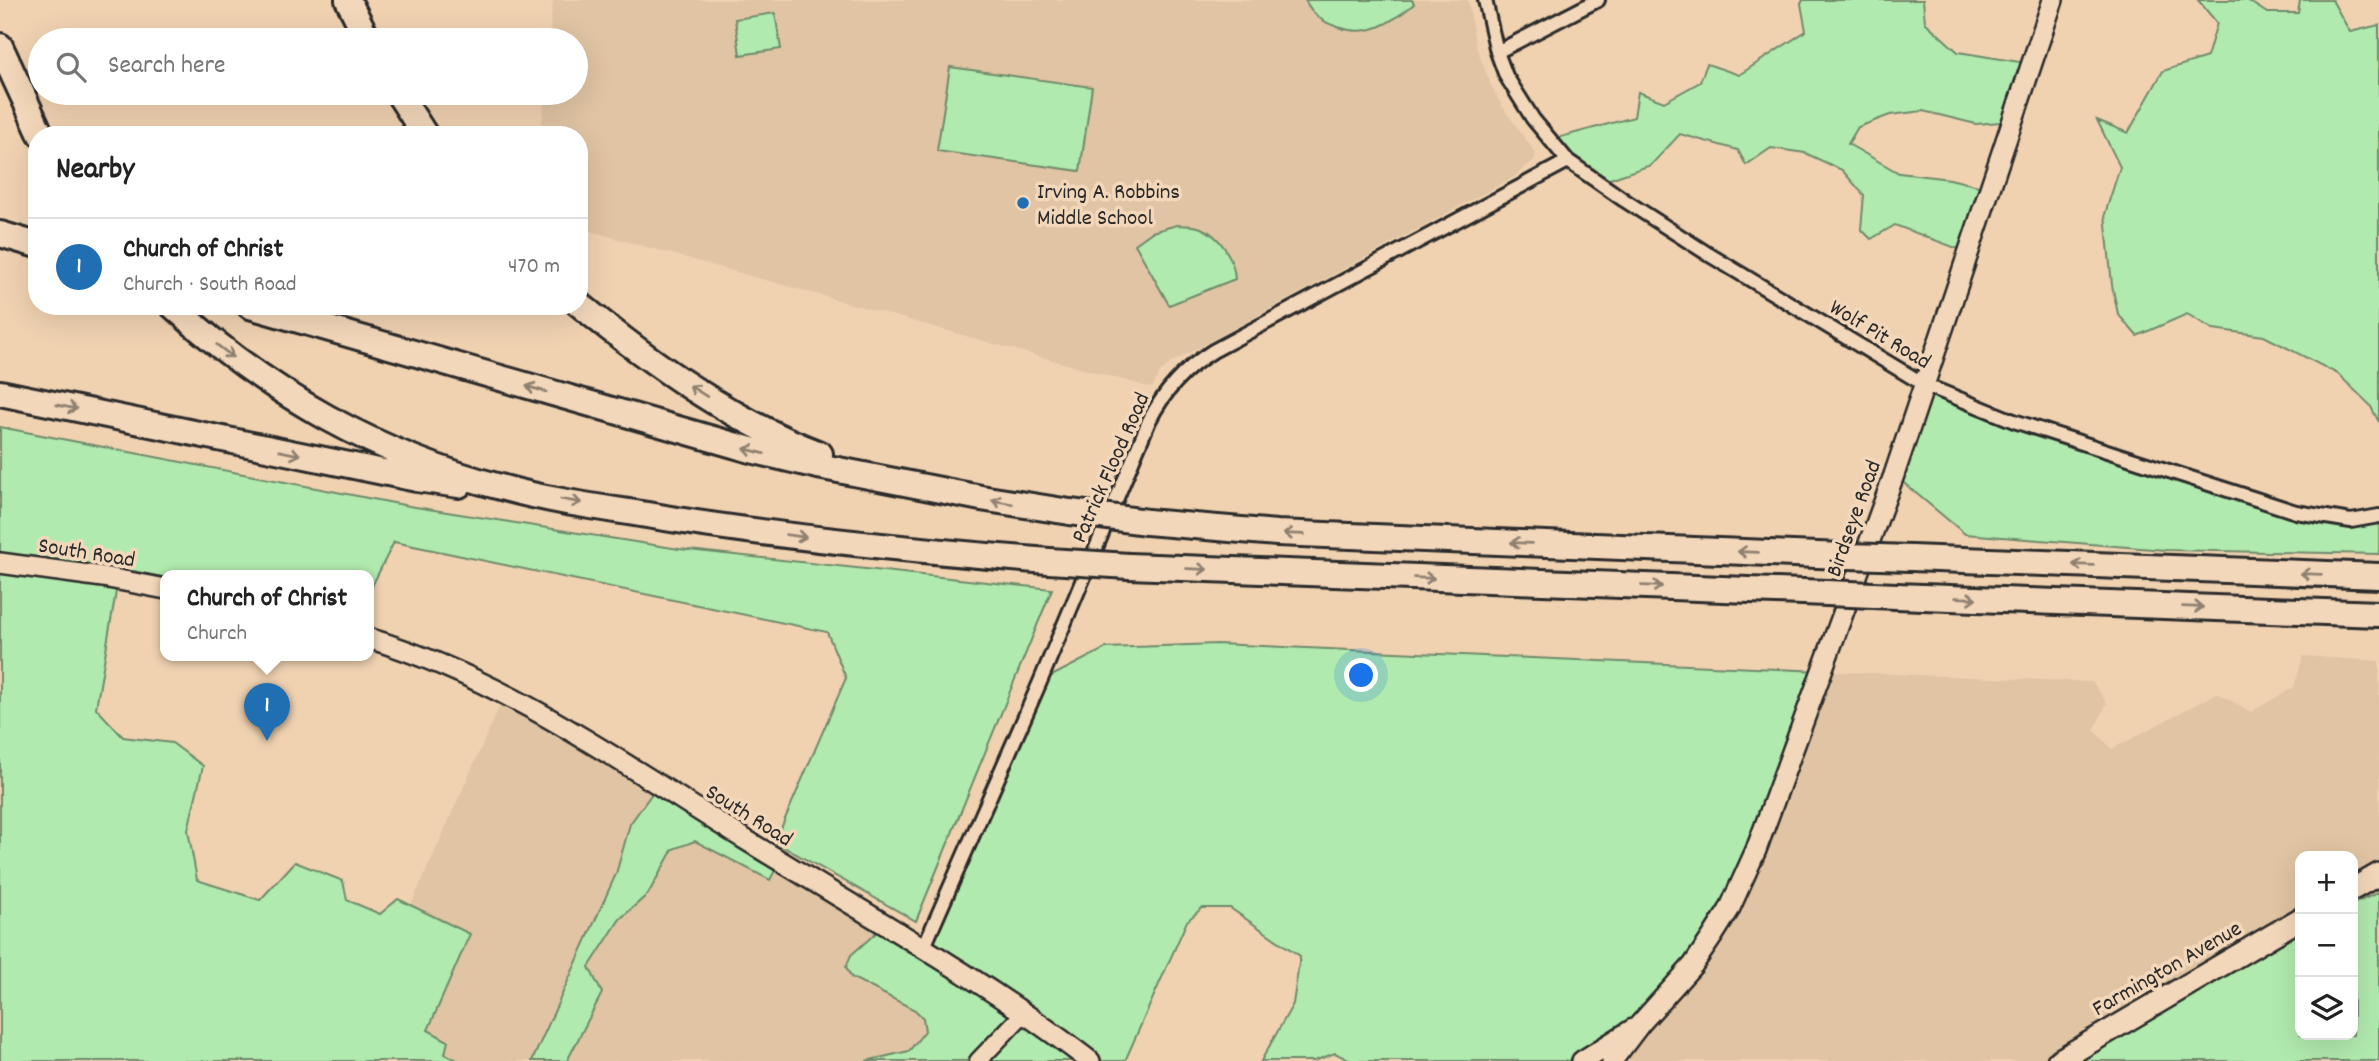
<!DOCTYPE html>
<html lang="en">
<head>
<meta charset="utf-8">
<style>
	:root { --surface:#fff; --page:#f6f6f6; --text:#222; --muted:#767676; --line:#e0e0e0; --accent:#1f6fb2 }
	body { margin:0; font-family:Dekko,sans-serif; background:var(--page); color:var(--text) }
	.controls { position:absolute; right:21px; bottom:21px; display:grid; overflow:hidden; border-radius:14px; box-shadow:0 7px 28px #0002 }
	.controls button { width:63px; height:63px; display:grid; place-items:center; padding:0; border:0; border-bottom:2px solid var(--line); background:var(--surface); color:var(--text); font:35px sans-serif }
	.you { position:absolute; left:1362px; top:676px; width:24px; height:24px; margin:-18px; border:5px solid #fff; border-radius:50%; background:#1a73e8; box-shadow:0 0 0 10px #1a73e833 }
	.badge { display:grid; place-items:center; width:46px; height:46px; border-radius:50%; background:var(--accent); color:#fff; font-size:23px; font-weight:700 }
	.pin { position:absolute; translate:-50% -58px; filter:drop-shadow(0 2px 4px #0008) }
	.pin::after { content:''; position:absolute; top:37px; width:24px; height:21px; background:inherit; clip-path:polygon(0 0,100% 0,50% 100%) }
	.popup { position:absolute; left:160px; top:570px; width:214px; height:91px; box-sizing:border-box; display:grid; place-content:center; border-radius:14px; background:var(--surface); filter:drop-shadow(0 2px 5px #0005); font-size:23px; white-space:nowrap; color:var(--muted) }
	.popup b { font-size:26px; color:var(--text) }
	.popup::after { content:''; position:absolute; left:50%; top:100%; margin-left:-14px; border:14px solid transparent; border-top-color:var(--surface) }
	.list { margin:0; padding:0; list-style:none }
	h2 { display:flex; justify-content:space-between; align-items:center; height:91px; margin:0; padding:0 28px; font-size:30px }
	h2 small { font-size:23px; font-weight:400; color:var(--muted) }
	.list li { display:grid; grid-template-columns:46px 1fr auto; gap:21px; align-items:center; box-sizing:border-box; height:98px; padding:0 28px; border-top:2px solid var(--line) }
	.list b { display:block; font-size:26px; white-space:nowrap }
	.list p { margin:0; font-size:23px; white-space:nowrap; color:var(--muted) }
	.list em { font-size:23px; font-style:normal; color:var(--muted) }
	.icon { flex:none; width:38px; height:38px; fill:none; stroke:currentColor; stroke-width:2; stroke-linecap:round; stroke-linejoin:round }
	.map { position:relative; flex:none; width:2379px; height:1061px; overflow:hidden }
	.search { position:absolute; background:var(--surface); box-shadow:0 7px 28px #0002; left:28px; top:28px; width:560px; height:77px; display:flex; align-items:center; gap:18px; box-sizing:border-box; padding:0 24px; border-radius:38px; color:var(--muted); font-size:26px }
	.panel { position:absolute; background:var(--surface); box-shadow:0 7px 28px #0002; left:28px; top:126px; width:560px; height:189px; border-radius:28px }
	.map>svg:first-child { display:block }
	.built { fill:#e0c4a3 }
	.green { fill:#b1eaae; stroke:#6e8a6c; stroke-width:2 }
	.lines { fill:none; stroke-linecap:round; stroke-linejoin:round }
	.minor-casing { stroke:#2b2b2b; stroke-width:18 }
	.tertiary-casing { stroke:#2b2b2b; stroke-width:21 }
	.secondary-casing { stroke:#2b2b2b; stroke-width:24 }
	.primary-casing { stroke:#2b2b2b; stroke-width:26 }
	.motorway-casing { stroke:#2b2b2b; stroke-width:30 }
	.minor { stroke:#f3d7ba; stroke-width:12 }
	.tertiary { stroke:#f3d7ba; stroke-width:16 }
	.secondary { stroke:#f3d7ba; stroke-width:19 }
	.primary { stroke:#f3d7ba; stroke-width:21 }
	.motorway { stroke:#f3d7ba; stroke-width:24 }
	.motorway-bridge-casing { stroke:#2b2b2b; stroke-width:30; stroke-linecap:butt }
	.motorway-bridge { stroke:#f3d7ba; stroke-width:24 }
	.oneway { stroke:#8f8172 }
	.poi-dot { fill:#1f6fb2; stroke:#f3d7ba; stroke-width:2.5 }
	.labels { text-anchor:middle; stroke-width:7; stroke-linejoin:round; paint-order:stroke }
	.poi-label { font-size:23px; fill:#2b2b2b; stroke:#f3d7ba; text-anchor:start }
	.street-label { font-size:23px; fill:#2b2b2b; stroke:#f3d7ba }
</style>
</head>
<body>
<div class="map">
<svg width="2379" height="1061" viewBox="0 0 2379 1061">
	<rect width="100%" height="100%" fill="#f0d2b1"/>
	<filter id="ink" filterUnits="userSpaceOnUse"><feTurbulence type="fractalNoise" baseFrequency=".0143" numOctaves="2"/><feDisplacementMap in="SourceGraphic" scale="14" xChannelSelector="R" yChannelSelector="G"/><feConvolveMatrix kernelMatrix="1 2 1 2 8 2 1 2 1" color-interpolation-filters="sRGB"/></filter>
	<g filter="url(#ink)">
		<path class="built" d="M 553,0 L 1468,0 L 1475,43 L 1490,83 L 1502,106 L 1536,154 L 1534,160 L 1512,178 L 1172,362 L 1160,373 L 1152,388 L 579,228 L 579,135 L 541,135 L 545,93 L 576,93 L 576,40 L 549,40 Z
			M 2303,656 L 2379,661 L 2379,875 L 2353,890 L 2353,856 L 2300,856 L 2300,920 L 2058,1061 L 1612,1061 L 1821,671 L 2092,682 L 2107,703 L 2094,730 L 2112,749 L 2217,693 L 2251,712 L 2294,687 Z
			M 505,694 L 658,785 L 630,824 L 616,874 L 532,1061 L 459,1061 L 444,1054 L 428,1030 L 470,934 L 411,905 Z
			M 695,841 L 770,880 L 780,861 L 885,925 L 851,955 L 847,967 L 851,977 L 915,1010 L 923,1018 L 925,1031 L 909,1051 L 866,1061 L 567,1061 L 602,993 L 589,967 L 620,919 L 648,894 L 673,849 Z"/>
		<path class="green" d="M 1305,0 L 1412,0 L 1414,4 C 1391,23 1368,38 1338,27 C 1322,22 1313,15 1305,0 Z
			M 1803,0 L 1923,0 L 1925,22 L 1958,52 L 2032,64 L 2013,121 L 1976,124 L 1923,111 L 1890,115 L 1858,127 L 1848,144 L 1899,173 L 1950,179 L 1990,189 L 1969,253 L 1895,225 L 1871,239 L 1861,229 L 1864,195 L 1842,170 L 1805,153 L 1771,148 L 1746,165 L 1738,150 L 1680,134 L 1651,165 L 1598,183 L 1550,140 L 1634,117 L 1638,92 L 1664,102 L 1700,82 L 1707,64 L 1739,75 L 1806,31 L 1801,4 Z
			M 2198,0 L 2247,0 L 2267,13 L 2298,13 L 2300,0 L 2332,0 L 2350,32 L 2379,25 L 2379,422 L 2370,405 L 2338,374 L 2264,336 L 2213,329 L 2187,314 L 2137,336 L 2118,314 L 2112,285 L 2105,214 L 2120,167 L 2097,120 L 2128,133 L 2163,71 L 2207,57 L 2217,23 Z
			M 775,13 L 781,49 L 740,55 L 735,19 Z
			M 950,67 L 1092,87 L 1080,171 L 937,151 Z
			M 1177,225 C 1184,226 1194,225 1201,228 C 1221,236 1234,259 1235,279 L 1169,305 L 1135,244 L 1152,232 Z
			M 1925,385 L 2296,512 L 2379,516 L 2379,554 L 2165,550 L 1965,534 L 1894,475 Z
			M 0,427 L 409,506 L 679,549 L 1052,589 L 916,921 L 775,842 L 846,678 L 827,632 L 394,542 L 369,592 L 368,575 L 166,575 L 165,578 L 133,571 L 0,553 Z
			M 0,563 L 118,580 L 96,708 L 123,737 L 172,743 L 203,766 L 188,830 L 197,880 L 260,900 L 295,862 L 343,881 L 347,900 L 380,914 L 398,899 L 470,934 L 428,1030 L 448,1041 L 445,1054 L 459,1061 L 0,1061 Z
			M 1217,644 L 1821,671 L 1756,850 L 1671,992 L 1582,1061 L 1351,1061 L 1335,1053 L 1314,1061 L 1261,1061 L 1293,1004 L 1300,956 L 1230,908 L 1202,908 L 1187,921 L 1125,1061 L 866,1061 L 909,1051 L 925,1031 L 923,1018 L 915,1010 L 851,977 L 846,967 L 851,955 L 885,925 L 923,948 L 1040,682 L 1106,648 Z
			M 658,785 L 780,861 L 770,880 L 695,841 L 673,849 L 648,894 L 620,919 L 589,967 L 602,993 L 567,1061 L 532,1061 L 616,874 L 630,824 Z
			M 2379,892 L 2379,1061 L 2058,1061 L 2300,927 L 2300,1035 L 2353,1035 L 2353,904 Z"/>
		<g class="lines">
			<g class="minor-casing">
				<path id="minor" d="M 1485,0 L 1497,52 L 1506,76 L 1533,119 L 1568,161 L 1624,200 L 1708,254 L 1925,385 L 2014,421 L 2296,512 L 2351,521 L 2379,516
					M 1497,52 L 1598,0
					M 923,949 L 1040,682 L 1149,421 C 1164,391 1184,369 1213,351 L 1568,161"/>
			</g>
			<g class="tertiary-casing">
				<path id="tertiary" d="M 978,1061 L 1024,1013"/>
			</g>
			<g class="secondary-casing">
				<path id="secondary" d="M 0,563 L 103,577 L 166,589
					M 368,638 C 507,680 625,765 746,840 C 862,912 982,978 1090,1061
					M 1582,1061 L 1633,1029
					M 1612,1061 L 1640,1024 L 1693,965 L 1712,937 L 1729,910 L 1756,850 L 1894,475 L 2053,0"/>
			</g>
			<g class="primary-casing">
				<path id="primary" d="M 2353,889 L 2379,874
					M 2058,1061 L 2300,919"/>
			</g>
			<g class="motorway-casing">
				<path id="motorway" d="M 348,0 L 368,40
					M 0,46 L 41,135
					M 398,93 L 425,135
					M 0,234 L 37,245
					M 579,304 C 652,364 732,421 820,454
					M 173,306 C 267,393 380,456 504,488 C 558,503 615,509 671,519 C 796,539 923,551 1049,561
					M 250,306 L 751,450 L 818,466 L 981,498 L 1070,512
					M 0,393 L 417,479 L 459,485
					M 1147,522 L 1277,533 L 1817,555
					M 1911,558 L 2379,576
					M 1129,566 L 1803,592
					M 1897,596 L 2379,614"/>
			</g>
			<use href="#minor" class="minor"/>
			<use href="#tertiary" class="tertiary"/>
			<use href="#secondary" class="secondary"/>
			<use href="#primary" class="primary"/>
			<use href="#motorway" class="motorway"/>
			<g class="motorway-bridge-casing">
				<path id="motorway-bridge" d="M 1070,512 L 1147,522
					M 1817,555 L 1911,558
					M 1049,561 L 1129,566
					M 1803,592 L 1897,596"/>
			</g>
			<use href="#motorway-bridge" class="motorway-bridge"/>
		</g>
		<defs><path id="oneway-shaft" d="M-6 0H5M1.5-3L5.5 0L1.5 3" fill="none" stroke-width="1.6" stroke-linecap="round" stroke-linejoin="round" transform="scale(1.75)"/></defs>
		<g class="oneway">
			<use href="#oneway-shaft" transform="translate(225 351) rotate(38)"/>
			<use href="#oneway-shaft" transform="translate(536 389) rotate(-164)"/>
			<use href="#oneway-shaft" transform="translate(698 391) rotate(-148)"/>
			<use href="#oneway-shaft" transform="translate(67 407) rotate(12)"/>
			<use href="#oneway-shaft" transform="translate(754 451) rotate(-166)"/>
			<use href="#oneway-shaft" transform="translate(290 453) rotate(12)"/>
			<use href="#oneway-shaft" transform="translate(571 501) rotate(10)"/>
			<use href="#oneway-shaft" transform="translate(1002 502) rotate(-170)"/>
			<use href="#oneway-shaft" transform="translate(1294 534) rotate(-178)"/>
			<use href="#oneway-shaft" transform="translate(796 536) rotate(7)"/>
			<use href="#oneway-shaft" transform="translate(1521 543) rotate(-178)"/>
			<use href="#oneway-shaft" transform="translate(1748 552) rotate(-178)"/>
			<use href="#oneway-shaft" transform="translate(2083 565) rotate(-178)"/>
			<use href="#oneway-shaft" transform="translate(1197 569) rotate(2)"/>
			<use href="#oneway-shaft" transform="translate(2311 574) rotate(-178)"/>
			<use href="#oneway-shaft" transform="translate(1424 578) rotate(2)"/>
			<use href="#oneway-shaft" transform="translate(1652 586) rotate(2)"/>
			<use href="#oneway-shaft" transform="translate(1966 598) rotate(2)"/>
			<use href="#oneway-shaft" transform="translate(2193 607) rotate(2)"/>
		</g>
	</g>
	<circle class="poi-dot" cx="1023" cy="203" r="7"/>
	<g class="labels">
		<g class="poi-label">
			<text x="1037" y="198">Irving A. Robbins<tspan x="1037" dy="26">Middle School</tspan></text>
		</g>
		<g class="street-label">
			<text transform="translate(1881 333) rotate(31)" y="8">Wolf Pit Road</text>
			<text transform="translate(1109 467) rotate(-66)" y="8">Patrick Flood Road</text>
			<text transform="translate(1852 518) rotate(-70)" y="8">Birdseye Road</text>
			<text transform="translate(87 551) rotate(9)" y="8">South Road</text>
			<text transform="translate(750 814) rotate(32)" y="8">South Road</text>
			<text transform="translate(2166 967) rotate(-30)" y="8">Farmington Avenue</text>
		</g>
	</g>
</svg>
<div class="controls">
<button>+</button>
<button>−</button>
<button><svg class="icon" aria-label="layers" viewBox="0 0 24 24"><path d="M12 4l9 5-9 5-9-5zM3 14l9 5 9-5"/></svg></button>
</div>
<div class="you"></div>
<div class="pin badge" style="left:267px;top:741px">1</div>
<div class="popup"><b>Church of Christ</b>Church</div>
<div class="search"><svg class="icon" aria-label="search" viewBox="0 0 24 24"><circle cx="10" cy="10" r="6"/><path d="M15 15l6 6"/></svg>Search here</div>
<section class="panel">
<h2>Nearby<small></small></h2>
<ul class="list">
<li><span class="badge">1</span><div><b>Church of Christ</b><p>Church · South Road</p></div><em>470 m</em></li>
</ul>
</section>
</div>
</body>
</html>
